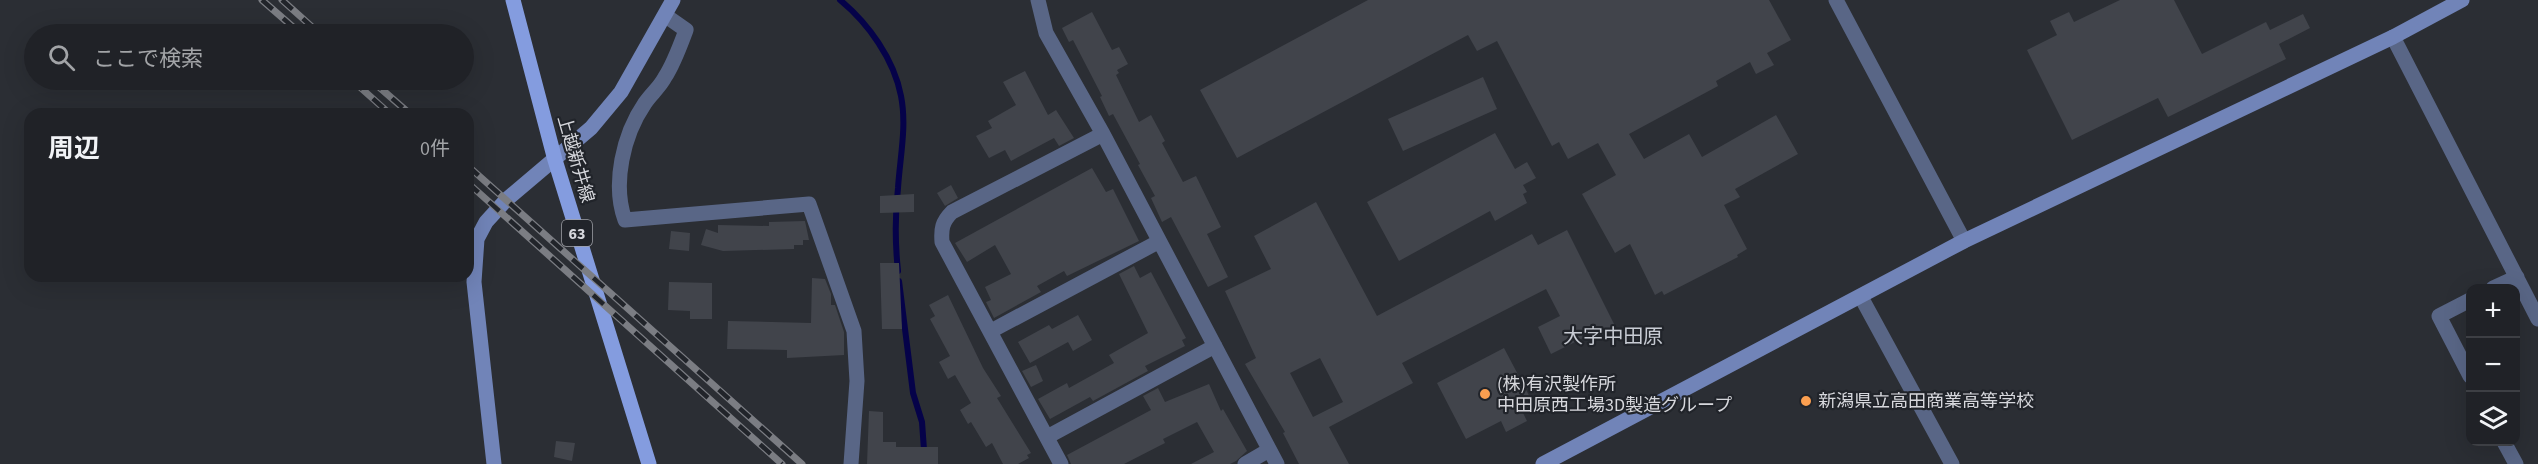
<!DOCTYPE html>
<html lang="ja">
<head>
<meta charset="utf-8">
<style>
	:root { --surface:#202227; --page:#2d2f33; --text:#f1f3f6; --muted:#a2a4a7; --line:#3d3f44 }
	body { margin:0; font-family:"Source Sans 3","Noto Sans JP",sans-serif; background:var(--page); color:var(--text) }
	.controls { position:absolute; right:18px; bottom:18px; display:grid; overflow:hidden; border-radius:12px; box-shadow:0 6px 24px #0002 }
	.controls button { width:54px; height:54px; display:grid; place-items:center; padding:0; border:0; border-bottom:2px solid var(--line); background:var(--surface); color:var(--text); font:30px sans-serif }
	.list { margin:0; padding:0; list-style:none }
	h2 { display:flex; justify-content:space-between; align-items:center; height:78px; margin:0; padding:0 24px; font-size:26px }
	h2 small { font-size:20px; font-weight:400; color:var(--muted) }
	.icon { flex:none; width:33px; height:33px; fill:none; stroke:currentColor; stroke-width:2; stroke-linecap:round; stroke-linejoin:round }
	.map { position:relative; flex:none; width:2538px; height:464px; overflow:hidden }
	.search { position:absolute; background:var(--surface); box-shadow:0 6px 24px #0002; left:24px; top:24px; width:450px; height:66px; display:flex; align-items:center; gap:15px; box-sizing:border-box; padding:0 21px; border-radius:33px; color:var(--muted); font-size:22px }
	.panel { position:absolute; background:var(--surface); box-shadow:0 6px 24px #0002; left:24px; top:108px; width:450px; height:174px; border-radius:18px }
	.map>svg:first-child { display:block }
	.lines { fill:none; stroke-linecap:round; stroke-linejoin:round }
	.stream { stroke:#050249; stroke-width:6 }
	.building { fill:#41444b; fill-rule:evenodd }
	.street { stroke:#596686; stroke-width:15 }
	.secondary { stroke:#7184b8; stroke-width:15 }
	.primary { stroke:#849cdf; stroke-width:15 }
	.rail-casing { stroke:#7b7d83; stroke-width:7 }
	.rail { stroke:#21242a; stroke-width:4.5; stroke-dasharray:14; stroke-linecap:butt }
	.poi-dot { fill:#fb9f50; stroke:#21242a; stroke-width:2 }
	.labels { text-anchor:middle; stroke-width:4.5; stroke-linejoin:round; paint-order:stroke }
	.shield { fill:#21242a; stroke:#a0a1a7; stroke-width:1.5 }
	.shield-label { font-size:16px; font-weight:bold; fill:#d6d7dc }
	.street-label { font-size:18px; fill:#d6d7dc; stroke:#21242a }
	.poi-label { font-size:18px; fill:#d6d7dc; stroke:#21242a; text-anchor:start }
	.neighbourhood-label { font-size:20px; fill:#c7cbd3; stroke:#21242a }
</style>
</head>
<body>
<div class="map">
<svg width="2538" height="464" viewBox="0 0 2538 464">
	<rect width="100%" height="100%" fill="#2b2e34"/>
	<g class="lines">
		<path class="stream" d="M 840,0 C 868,23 894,59 901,96 C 907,126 900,157 898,188 C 895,215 895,243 898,271
			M 899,281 L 913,393 L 922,422 L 925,464"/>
	</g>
	<path class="building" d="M 1368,0 L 1769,0 L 1791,40 L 1767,53 L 1774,65 L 1756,74 L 1750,62 L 1716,81 L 1718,86 L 1629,134 L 1644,159 L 1689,134 L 1702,157 L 1776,115 L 1798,154 L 1735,189 L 1740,197 L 1724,205 L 1747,249 L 1737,255 L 1738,257 L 1664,295 L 1662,291 L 1655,295 L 1630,244 L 1615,253 L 1582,194 L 1616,175 L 1598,143 L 1568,159 L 1559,142 L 1552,146 L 1497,41 L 1477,51 L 1468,35 L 1237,158 L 1200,90 Z
		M 2120,0 L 2174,0 L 2202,54 L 2266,22 L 2270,30 L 2303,14 L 2310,28 L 2279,44 L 2286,59 L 2168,117 L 2158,98 L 2072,140 L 2027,50 L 2057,35 L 2050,21 L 2069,12 L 2074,22 Z
		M 1092,12 L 1112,50 L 1119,47 L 1128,64 L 1117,70 L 1119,73 L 1116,75 L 1139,122 L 1151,115 L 1165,141 L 1162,143 L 1183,182 L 1196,176 L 1221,227 L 1207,234 L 1228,277 L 1208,287 L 1171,217 L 1162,222 L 1151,198 L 1155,196 L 1138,165 L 1140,164 L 1113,114 L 1109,116 L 1100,97 L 1102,96 L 1073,40 L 1069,42 L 1062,28 Z
		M 1025,71 L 1048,115 L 1056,110 L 1074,138 L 1059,146 L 1054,138 L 1011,161 L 1005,150 L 989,158 L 976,136 L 992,128 L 988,121 L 1016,105 L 1003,82 Z
		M 1483,77 L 1497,109 L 1403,151 L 1388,119 Z
		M 1495,133 L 1515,169 L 1527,162 L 1536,178 L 1523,185 L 1527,192 L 1523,194 L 1527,203 L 1495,221 L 1490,211 L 1399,261 L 1367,202 Z
		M 1092,168 L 1106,192 L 1113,189 L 1139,241 L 1067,276 L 1064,271 L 1037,286 L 1041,292 L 994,318 L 986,302 L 991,300 L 985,287 L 1011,274 L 995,245 L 967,262 L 955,243 Z
		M 951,185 L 958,198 L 945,206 L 937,193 Z
		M 914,194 L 914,212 L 880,213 L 880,196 Z
		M 1316,202 L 1377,316 L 1532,234 L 1538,245 L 1567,230 L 1616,328 L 1597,338 L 1595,332 L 1551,354 L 1538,327 L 1560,316 L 1546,289 L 1402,363 L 1413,383 L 1329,427 L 1349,464 L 1299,464 L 1283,433 L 1285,432 L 1245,364 L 1256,358 L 1225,291 L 1271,269 L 1254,236 ZM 1320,358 L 1343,402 L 1313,417 L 1290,373 Z
		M 805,221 L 809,240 L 803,240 L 803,245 L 794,245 L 794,249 L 723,251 L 701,245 L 706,229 L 718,233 L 718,225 L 769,226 L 769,222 Z
		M 671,231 L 690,233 L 689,251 L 669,249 Z
		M 880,263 L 899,263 L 902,329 L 882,329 Z
		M 1134,266 L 1140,278 L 1151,272 L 1186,338 L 1182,340 L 1185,346 L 1145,366 L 1148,371 L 1093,401 L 1090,397 L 1050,419 L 1038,399 L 1067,383 L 1069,388 L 1114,363 L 1109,355 L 1148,333 L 1119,274 Z
		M 812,278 L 825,279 L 831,294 L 831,305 L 835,305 L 844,332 L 844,355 L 787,358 L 787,350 L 727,349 L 728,321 L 811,323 Z
		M 669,282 L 712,283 L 712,319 L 690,319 L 690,311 L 668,310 Z
		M 948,295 L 983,368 L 1001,396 L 997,398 L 1031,453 L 1027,455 L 1029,458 L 1018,464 L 1003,464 L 992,443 L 986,447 L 971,422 L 968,424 L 960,410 L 971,403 L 955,375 L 948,379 L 939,362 L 950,356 L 930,319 L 935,316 L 929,305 Z
		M 1078,315 L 1092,340 L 1073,351 L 1068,342 L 1030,363 L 1018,342 L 1049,325 L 1052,329 Z
		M 1504,348 L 1534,405 L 1522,411 L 1527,421 L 1506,432 L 1501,421 L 1466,439 L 1437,383 Z
		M 1036,365 L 1043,381 L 1031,387 L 1022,371 Z
		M 1209,384 L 1221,411 L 1223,409 L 1247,451 L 1236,461 L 1230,464 L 1191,464 L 1214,452 L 1197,422 L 1163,439 L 1165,443 L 1124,464 L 1071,464 L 1067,455 L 1151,410 L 1143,396 L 1158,388 L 1165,402 Z
		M 869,411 L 883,412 L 883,442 L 896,442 L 896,447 L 938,447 L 938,464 L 867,464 Z
		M 556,441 L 575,443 L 572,461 L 554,457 Z"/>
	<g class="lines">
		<path class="street" d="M 1038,0 L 1046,33 L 1103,134
			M 1836,0 L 1964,241
			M 666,16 L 686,30 C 680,46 674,63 665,77 C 660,87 651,94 645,103 C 623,135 612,184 625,220 L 809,204 L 854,331 L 857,381 L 851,464
			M 2393,37 L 2538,319
			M 2493,288 L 2517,277
			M 1861,297 L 1952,464
			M 2470,300 L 2439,316 L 2470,376
			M 991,331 L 1158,242
			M 1047,437 L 1215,346
			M 2504,442 L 2516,464
			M 1061,464 L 942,242 C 941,229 942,222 952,212 L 1103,134 L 1277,464
			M 1245,464 L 1269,450"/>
		<path class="secondary" d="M 494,464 L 474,282 L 477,239 L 486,222 L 506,200 L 591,128 L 621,92 L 673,0
			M 1543,464 L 1964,241 L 2393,37 L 2462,0"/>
		<path class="primary" d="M 513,0 L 555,160 L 649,464"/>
		<g class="rail-casing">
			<path id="rail" d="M 262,0 L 301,34
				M 282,0 L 320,34
				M 352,80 L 390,114
				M 371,80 L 410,114
				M 468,166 L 802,464
				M 468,183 L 782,464"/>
		</g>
		<use href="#rail" class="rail"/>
	</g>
	<g class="poi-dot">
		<circle cx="1485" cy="394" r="6"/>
		<circle cx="1806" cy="401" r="6"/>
	</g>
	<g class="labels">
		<rect class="shield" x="562" y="220" width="30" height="26" rx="4.5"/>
		<g class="shield-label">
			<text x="577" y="239">63</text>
		</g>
		<g class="street-label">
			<text transform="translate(576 159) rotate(74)" y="6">上越新井線</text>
		</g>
		<g class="poi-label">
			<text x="1497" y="390">(株)有沢製作所<tspan x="1497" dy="21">中田原西工場3D製造グループ</tspan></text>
			<text x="1818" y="407">新潟県立高田商業高等学校</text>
		</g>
		<g class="neighbourhood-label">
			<text x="1613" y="343">大字中田原</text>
		</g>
	</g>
</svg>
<div class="controls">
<button>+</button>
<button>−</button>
<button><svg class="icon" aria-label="layers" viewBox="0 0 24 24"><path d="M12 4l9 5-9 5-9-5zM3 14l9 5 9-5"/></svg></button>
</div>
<div class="search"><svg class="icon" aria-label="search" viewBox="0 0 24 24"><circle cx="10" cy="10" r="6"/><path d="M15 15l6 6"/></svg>ここで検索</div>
<section class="panel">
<h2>周辺<small>0件</small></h2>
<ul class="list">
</ul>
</section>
</div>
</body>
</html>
